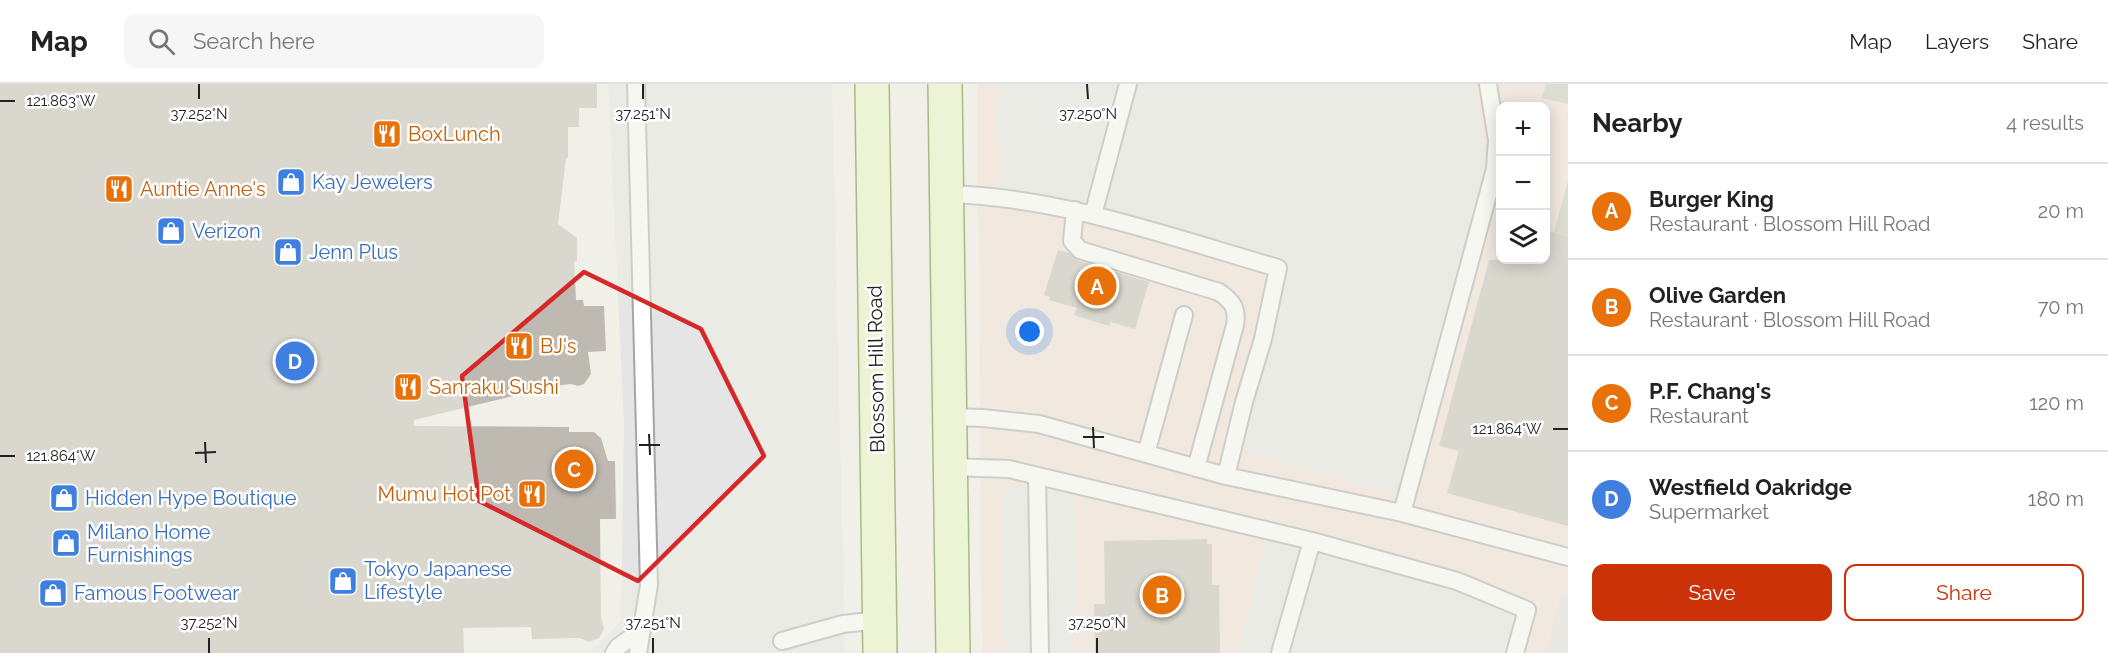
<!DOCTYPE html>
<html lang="en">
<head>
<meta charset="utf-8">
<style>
	:root { --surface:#fff; --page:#f6f6f6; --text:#222; --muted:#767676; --line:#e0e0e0; --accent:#cb3207 }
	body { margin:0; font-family:Raleway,sans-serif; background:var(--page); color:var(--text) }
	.controls { position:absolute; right:18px; top:18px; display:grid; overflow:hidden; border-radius:12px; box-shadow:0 3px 15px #0003 }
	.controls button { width:54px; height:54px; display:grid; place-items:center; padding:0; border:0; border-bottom:2px solid var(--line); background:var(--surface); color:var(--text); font:30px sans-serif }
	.you { position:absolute; left:1030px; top:248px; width:21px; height:21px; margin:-15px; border:4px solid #fff; border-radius:50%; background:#1a73e8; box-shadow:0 0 0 9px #1a73e833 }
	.badge { display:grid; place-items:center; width:39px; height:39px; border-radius:50%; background:var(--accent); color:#fff; font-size:20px; font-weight:700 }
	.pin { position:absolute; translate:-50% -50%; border:3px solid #fff; box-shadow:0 2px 6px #0006 }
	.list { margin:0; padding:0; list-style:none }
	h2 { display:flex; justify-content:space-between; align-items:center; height:78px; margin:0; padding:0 24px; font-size:26px }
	h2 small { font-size:20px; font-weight:400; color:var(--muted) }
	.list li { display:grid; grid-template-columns:39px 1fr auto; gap:18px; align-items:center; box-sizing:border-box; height:96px; padding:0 24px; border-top:2px solid var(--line) }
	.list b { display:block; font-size:22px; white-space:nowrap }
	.list p { margin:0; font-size:20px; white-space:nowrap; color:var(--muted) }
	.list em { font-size:20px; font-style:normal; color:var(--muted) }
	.actions { display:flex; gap:12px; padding:18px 24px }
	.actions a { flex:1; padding:14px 0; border:2px solid var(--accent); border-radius:12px; text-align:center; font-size:21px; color:var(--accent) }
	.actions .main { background:var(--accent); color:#fff }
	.icon { flex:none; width:33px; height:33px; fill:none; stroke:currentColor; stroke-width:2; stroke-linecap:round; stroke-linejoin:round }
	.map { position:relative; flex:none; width:1568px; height:569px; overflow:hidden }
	header { display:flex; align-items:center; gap:36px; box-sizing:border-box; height:84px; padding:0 30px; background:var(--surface); border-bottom:2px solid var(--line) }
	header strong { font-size:28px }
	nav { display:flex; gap:33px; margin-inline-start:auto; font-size:21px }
	.search { width:420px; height:54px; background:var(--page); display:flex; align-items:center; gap:15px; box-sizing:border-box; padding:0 21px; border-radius:12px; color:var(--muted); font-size:22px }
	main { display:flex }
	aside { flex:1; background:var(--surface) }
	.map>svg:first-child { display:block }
	.residential { fill:#dfdede }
	.commercial { fill:#f1dfd8; fill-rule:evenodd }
	.construction { fill:#c1c5b3 }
	.parking { fill:#e5e5e5 }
	.building { fill:#beb9b1 }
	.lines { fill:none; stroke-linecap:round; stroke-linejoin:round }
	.lane-casing { stroke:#a5a5a5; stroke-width:20 }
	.secondary-casing { stroke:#537709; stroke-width:36 }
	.lane { stroke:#fff; stroke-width:16 }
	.secondary { stroke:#e8f8bf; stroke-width:33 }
	.marked { fill:none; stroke:#d62828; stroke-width:4.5; stroke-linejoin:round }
	.ticks { fill:none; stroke:#212121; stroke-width:2 }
	.labels { text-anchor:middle; stroke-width:5; stroke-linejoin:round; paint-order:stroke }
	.food-label { font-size:20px; fill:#c56008; stroke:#fff; text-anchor:start }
	.shop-label { font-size:20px; fill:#366cbe; stroke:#fff; text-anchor:start }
	.street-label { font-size:20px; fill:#212121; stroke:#fff }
	.ticks-label { font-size:15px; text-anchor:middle; fill:#212121; stroke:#fff; stroke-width:5; stroke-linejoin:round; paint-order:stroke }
</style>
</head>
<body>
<header>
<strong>Map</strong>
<div class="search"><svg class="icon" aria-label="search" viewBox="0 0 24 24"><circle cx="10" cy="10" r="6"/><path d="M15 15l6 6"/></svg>Search here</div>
<nav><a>Map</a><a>Layers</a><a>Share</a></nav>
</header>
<main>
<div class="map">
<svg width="1568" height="569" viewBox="0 0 1568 569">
	<rect width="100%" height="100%" fill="#f1f0e8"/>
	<path class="residential" d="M 1561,510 L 1568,512 L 1568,569 L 1545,569 Z"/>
	<path class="commercial" d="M 977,0 L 1568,0 L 1568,512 L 1561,510 L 1545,569 L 982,569 ZM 1500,22 L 1546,22 L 1546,176 L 1500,176 Z"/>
	<path class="construction" d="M 1546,0 L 1568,0 L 1568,20 L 1542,14 Z
		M 1568,97 L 1568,152 L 1554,148 Z"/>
	<path class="parking" d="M 608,0 L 832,0 L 845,569 L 589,569 L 621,537 L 624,340 Z
		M 1005,0 L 1473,0 L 1489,77 L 1398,412 L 1228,360 L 1276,192 L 1002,107 L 997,27 Z
		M 1003,401 L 1073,405 L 1076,569 L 1005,569 Z
		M 1266,456 L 1516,524 L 1504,569 L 1238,569 Z"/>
	<path class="building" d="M 0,0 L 597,0 L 597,24 L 579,24 L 579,43 L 568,43 L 568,74 L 566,74 L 558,140 L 577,154 L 577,177 L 574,178 L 576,216 L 583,216 L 584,222 L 604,222 L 606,267 L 588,268 L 591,290 L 584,300 L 578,302 L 571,300 L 530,305 L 530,308 L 414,336 L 414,342 L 569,343 L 569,348 L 594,348 L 601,354 L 608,377 L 615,377 L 616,435 L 600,435 L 601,533 L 604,545 L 599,554 L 589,558 L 580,554 L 532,555 L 531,543 L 463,544 L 464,569 L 0,569 Z
		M 1545,146 L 1568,152 L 1568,442 L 1447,409 L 1459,367 L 1439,362 L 1489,176 L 1545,176 Z
		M 1058,166 L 1069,169 L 1077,176 L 1149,198 L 1135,245 L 1111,238 L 1109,242 L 1074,231 L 1077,224 L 1049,216 L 1050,213 L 1044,211 Z
		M 1207,455 L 1207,460 L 1212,460 L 1212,501 L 1219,501 L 1220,569 L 1095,569 L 1094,520 L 1105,520 L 1104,457 Z"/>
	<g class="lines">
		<g class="lane-casing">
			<path id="lane" d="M 636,0 L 649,501 L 638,569
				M 947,110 C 1061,113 1170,153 1278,184 L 1263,255 L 1244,318 L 1226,392 L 1402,429 L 1495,85 L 1497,56 L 1488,0
				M 1075,126 L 1072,157 L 1080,166 L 1219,208 C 1232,217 1238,224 1235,241 L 1196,384
				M 1093,131 L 1128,0
				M 949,333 L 983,334 L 1039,340 L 1226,392
				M 1146,370 L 1184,231
				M 950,383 L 1009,385 L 1312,457 L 1280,569
				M 1037,392 L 1040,569
				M 1402,429 L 1568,473
				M 1312,457 L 1457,497 L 1527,526 L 1515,569
				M 782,557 L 843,540 L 879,536
				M 614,569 L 618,563 L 640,547"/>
		</g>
		<g class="secondary-casing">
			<path id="secondary" d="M 872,0 L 880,569
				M 945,0 L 953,569"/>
		</g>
		<use href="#lane" class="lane"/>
		<use href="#secondary" class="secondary"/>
	</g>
	<path d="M0 0H1568V569H0ZM 584,188 L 701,245 L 764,372 L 638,497 L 479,417 L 462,292 Z" fill="#f1f0e8" fill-opacity=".55" fill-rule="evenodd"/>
	<path class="marked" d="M 584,188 L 701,245 L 764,372 L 638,497 L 479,417 L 462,292 Z"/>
	<path class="ticks" d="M 199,0 L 199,15M 643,0 L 643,15M 1087,0 L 1088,15M 0,17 L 15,17M 1093,343 L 1094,364M 1553,345 L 1568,345M 649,350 L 650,371M 1083,353 L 1104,353M 205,358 L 206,379M 639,361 L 660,361M 195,369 L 216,368M 0,372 L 15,372M 209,554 L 209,569M 653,554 L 653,569M 1097,554 L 1097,569"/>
	<defs>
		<g id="restaurant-square" transform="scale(1.5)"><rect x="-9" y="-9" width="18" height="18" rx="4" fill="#e8710a" stroke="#fff"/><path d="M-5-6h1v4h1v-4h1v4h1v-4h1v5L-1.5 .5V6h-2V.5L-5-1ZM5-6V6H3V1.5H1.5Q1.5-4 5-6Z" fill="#fff"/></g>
		<g id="shop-square" transform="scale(1.5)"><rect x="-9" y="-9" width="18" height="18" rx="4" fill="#3f7fe0" stroke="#fff"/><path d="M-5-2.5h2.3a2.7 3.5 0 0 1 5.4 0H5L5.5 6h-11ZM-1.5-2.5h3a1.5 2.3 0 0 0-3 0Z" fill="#fff"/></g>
	</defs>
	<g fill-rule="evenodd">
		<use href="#restaurant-square" x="387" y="50"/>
		<use href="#shop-square" x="291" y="98"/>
		<use href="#restaurant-square" x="119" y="105"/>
		<use href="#shop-square" x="171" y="147"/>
		<use href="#shop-square" x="288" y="168"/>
		<use href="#restaurant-square" x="519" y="262"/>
		<use href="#restaurant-square" x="408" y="303"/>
		<use href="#restaurant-square" x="532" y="410"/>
		<use href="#shop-square" x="64" y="414"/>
		<use href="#shop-square" x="66" y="459"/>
		<use href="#shop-square" x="343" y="497"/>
		<use href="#shop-square" x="53" y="509"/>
	</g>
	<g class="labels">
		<g class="food-label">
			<text x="408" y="57">BoxLunch</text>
			<text x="140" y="112">Auntie Anne's</text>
			<text x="540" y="269">BJ's</text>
			<text x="429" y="310">Sanraku Sushi</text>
			<text x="511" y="417" text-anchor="end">Mumu Hot Pot</text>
		</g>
		<g class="shop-label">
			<text x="312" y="105">Kay Jewelers</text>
			<text x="192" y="154">Verizon</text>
			<text x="309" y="175">Jenn Plus</text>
			<text x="85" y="421">Hidden Hype Boutique</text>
			<text x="87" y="455">Milano Home<tspan x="87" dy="23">Furnishings</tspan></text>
			<text x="364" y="492">Tokyo Japanese<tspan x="364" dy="23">Lifestyle</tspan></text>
			<text x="74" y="516">Famous Footwear</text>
		</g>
		<g class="street-label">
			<text transform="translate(876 285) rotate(-91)" y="7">Blossom Hill Road</text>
		</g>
	</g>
	<g class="ticks-label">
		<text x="61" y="22">121.863°W</text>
		<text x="199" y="35">37.252°N</text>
		<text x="643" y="35">37.251°N</text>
		<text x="1088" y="35">37.250°N</text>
		<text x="1507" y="350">121.864°W</text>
		<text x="61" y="377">121.864°W</text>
		<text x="209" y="544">37.252°N</text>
		<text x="653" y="544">37.251°N</text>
		<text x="1097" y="544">37.250°N</text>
	</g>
</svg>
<div class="controls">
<button>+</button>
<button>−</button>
<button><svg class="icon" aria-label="layers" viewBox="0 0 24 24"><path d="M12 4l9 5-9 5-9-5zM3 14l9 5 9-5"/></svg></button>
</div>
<div class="you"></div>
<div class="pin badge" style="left:1097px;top:202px;background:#e8710a">A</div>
<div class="pin badge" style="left:1162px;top:511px;background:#e8710a">B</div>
<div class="pin badge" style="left:574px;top:385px;background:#e8710a">C</div>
<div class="pin badge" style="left:295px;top:277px;background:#3f7fe0">D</div>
</div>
<aside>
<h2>Nearby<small>4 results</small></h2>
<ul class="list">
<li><span class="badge" style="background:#e8710a">A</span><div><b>Burger King</b><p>Restaurant · Blossom Hill Road</p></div><em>20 m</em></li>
<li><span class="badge" style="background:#e8710a">B</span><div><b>Olive Garden</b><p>Restaurant · Blossom Hill Road</p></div><em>70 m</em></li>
<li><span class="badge" style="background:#e8710a">C</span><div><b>P.F. Chang's</b><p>Restaurant</p></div><em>120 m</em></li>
<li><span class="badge" style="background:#3f7fe0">D</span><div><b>Westfield Oakridge</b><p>Supermarket</p></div><em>180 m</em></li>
</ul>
<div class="actions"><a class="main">Save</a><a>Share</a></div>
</aside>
</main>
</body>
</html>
